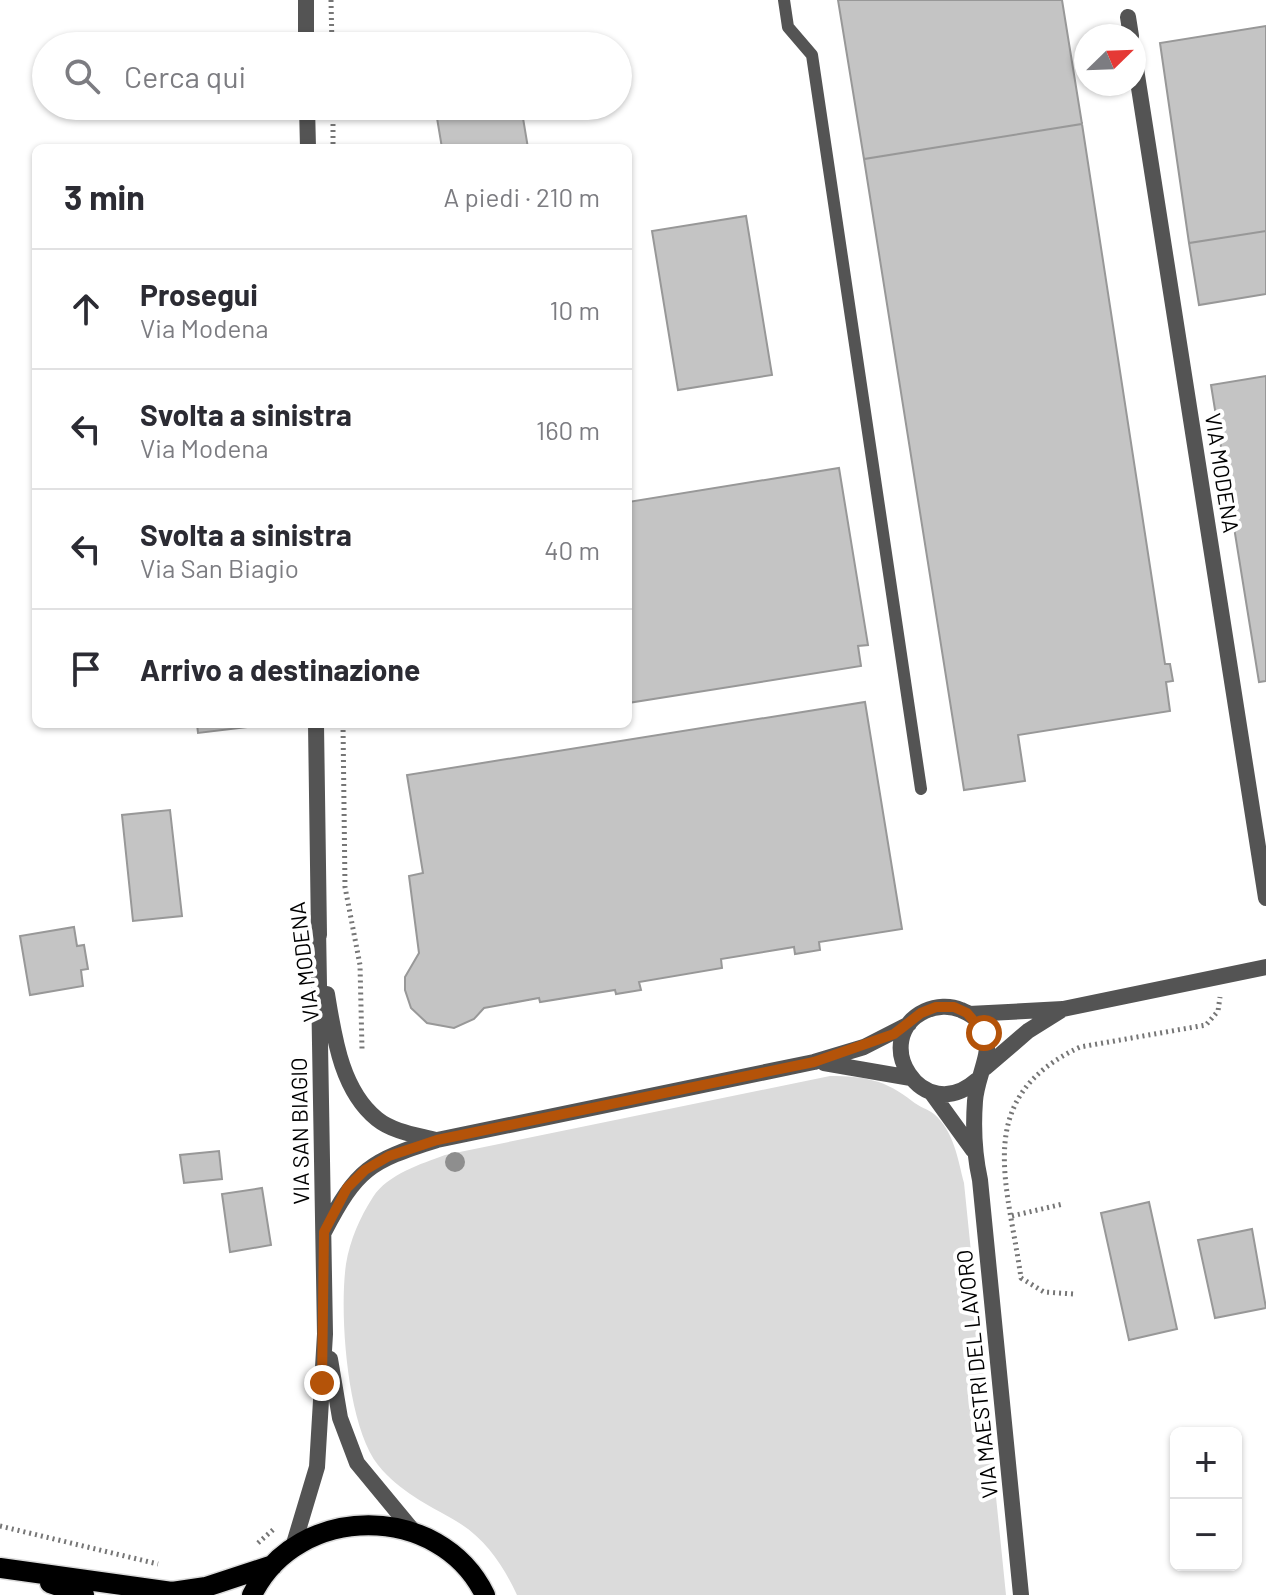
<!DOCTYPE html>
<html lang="it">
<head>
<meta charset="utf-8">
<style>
	:root { --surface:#fff; --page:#f7f7f7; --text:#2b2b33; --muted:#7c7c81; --line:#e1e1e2 }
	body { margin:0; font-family:Barlow,sans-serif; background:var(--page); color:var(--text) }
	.controls { position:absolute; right:24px; bottom:24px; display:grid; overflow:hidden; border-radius:12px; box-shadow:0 2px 6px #0004 }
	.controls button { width:72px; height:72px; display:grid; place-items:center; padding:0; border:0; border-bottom:2px solid var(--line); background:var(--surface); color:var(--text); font:40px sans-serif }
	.compass { position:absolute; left:1074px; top:24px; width:72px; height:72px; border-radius:50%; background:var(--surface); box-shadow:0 2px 6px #0004; rotate:67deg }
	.stop { position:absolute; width:24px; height:24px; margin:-18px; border:6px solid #b45309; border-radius:50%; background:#fff }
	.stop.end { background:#b45309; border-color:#fff; box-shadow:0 2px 8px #0008 }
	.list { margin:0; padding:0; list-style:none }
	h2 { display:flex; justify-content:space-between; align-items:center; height:104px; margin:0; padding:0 32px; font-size:34px }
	h2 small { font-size:26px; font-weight:400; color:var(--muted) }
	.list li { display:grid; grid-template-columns:52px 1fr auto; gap:24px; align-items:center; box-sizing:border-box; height:120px; padding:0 32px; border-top:2px solid var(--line) }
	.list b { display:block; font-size:30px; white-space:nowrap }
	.list p { margin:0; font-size:26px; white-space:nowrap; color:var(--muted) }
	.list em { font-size:26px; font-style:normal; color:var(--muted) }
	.icon { flex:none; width:44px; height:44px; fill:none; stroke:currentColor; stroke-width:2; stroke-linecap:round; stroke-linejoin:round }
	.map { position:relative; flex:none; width:1266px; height:1595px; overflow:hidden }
	.search { position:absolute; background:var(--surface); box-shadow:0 2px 6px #0004; left:32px; top:32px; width:600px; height:88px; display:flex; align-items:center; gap:20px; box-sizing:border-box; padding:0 28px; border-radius:44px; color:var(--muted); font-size:30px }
	.panel { position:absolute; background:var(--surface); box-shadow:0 2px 6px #0004; left:32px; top:144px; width:600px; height:584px; border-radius:12px }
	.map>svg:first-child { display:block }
	.green { fill:#dbdbdb }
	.building { fill:#c4c4c4; stroke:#989898; stroke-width:2 }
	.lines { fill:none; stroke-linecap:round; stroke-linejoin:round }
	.primary-casing { stroke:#dbdbdb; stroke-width:23 }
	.path { stroke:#767676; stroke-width:5; stroke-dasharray:2 4; stroke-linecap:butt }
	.service { stroke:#545454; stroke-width:12 }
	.minor { stroke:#545454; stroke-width:16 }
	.tertiary { stroke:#545454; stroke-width:16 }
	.primary { stroke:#000; stroke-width:20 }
	.tree { fill:#8e8e8e }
	.route { stroke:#b45309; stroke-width:10 }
	.labels { text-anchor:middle; stroke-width:8; stroke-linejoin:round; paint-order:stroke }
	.street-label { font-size:22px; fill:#000; stroke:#fff }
</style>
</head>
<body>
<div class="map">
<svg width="1266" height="1595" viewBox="0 0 1266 1595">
	<rect width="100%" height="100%" fill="#fff"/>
	<path class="green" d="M 830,1076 C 864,1076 886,1080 912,1101 C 919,1107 928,1109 934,1114 C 954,1131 958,1160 964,1183 L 1006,1595 L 517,1595 C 503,1565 485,1538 456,1521 C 427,1504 400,1492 378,1465 C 347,1426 339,1313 346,1264 C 350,1240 360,1217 373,1197 C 388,1174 421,1164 445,1155 Z"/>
	<path class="building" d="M 838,0 L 1062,0 L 1082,124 L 864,159 Z
		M 1266,26 L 1266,231 L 1189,243 L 1160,43 Z
		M 435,106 L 521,106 L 528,148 L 442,148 Z
		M 1082,124 L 1165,664 L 1170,664 L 1173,681 L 1166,682 L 1170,711 L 1018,735 L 1025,781 L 964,790 L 864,159 Z
		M 746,216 L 772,375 L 678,390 L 652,231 Z
		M 1266,231 L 1266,294 L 1199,305 L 1189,243 Z
		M 1266,376 L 1266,681 L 1259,682 L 1211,385 Z
		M 839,468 L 868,645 L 858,646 L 861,666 L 628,703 L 628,502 Z
		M 865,702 L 902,929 L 819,942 L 820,950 L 795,954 L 794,947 L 721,959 L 722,968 L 639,982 L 641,990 L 616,994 L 615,990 L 540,1002 L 539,998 L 484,1008 L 474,1019 L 454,1028 L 427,1023 L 411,1008 L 405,990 L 405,977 L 419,953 L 409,876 L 423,873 L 407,775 Z
		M 197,724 L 256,724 L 256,726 L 198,733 Z
		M 170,810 L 182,916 L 133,921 L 122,815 Z
		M 74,927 L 77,946 L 84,945 L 88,969 L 81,970 L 83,986 L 30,995 L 20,936 Z
		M 219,1151 L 222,1179 L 184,1183 L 180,1155 Z
		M 262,1188 L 271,1245 L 230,1252 L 222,1194 Z
		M 1149,1202 L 1177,1329 L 1129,1340 L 1101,1213 Z
		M 1252,1229 L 1266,1308 L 1215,1318 L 1198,1240 Z"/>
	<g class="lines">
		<g class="primary-casing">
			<path id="primary" d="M 0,1568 L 172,1592 L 206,1587 L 273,1565
				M 50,1583 L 84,1595
				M 252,1595 C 297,1502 440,1502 485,1595"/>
		</g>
		<path class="path" d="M 331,0 L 332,46
			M 333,106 L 333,148
			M 343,724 L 345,887 L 360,965 L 362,1049
			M 298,1188 L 296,1134 L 300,1134
			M 1012,1216 L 1063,1204
			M 1073,1294 L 1044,1292 L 1021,1278 C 1008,1183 971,1098 1080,1047 L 1206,1025 L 1218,1011 L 1220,997
			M 0,1526 L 158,1564
			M 258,1543 L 275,1528"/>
		<path class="service" d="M 784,0 L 788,27 L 812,55 L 921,789"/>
		<path class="minor" d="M 1128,17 L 1131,36
			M 1134,56 L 1266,898"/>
		<path class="tertiary" d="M 306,0 L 306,46
			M 307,106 L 308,148
			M 316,724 L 319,935
			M 327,994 C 334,1036 341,1090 377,1119 C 393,1132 417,1135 436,1140
			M 969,1014 L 1063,1009 L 1266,967
			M 824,1063 L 911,1078
			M 985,1068 L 1028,1031 L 1060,1011
			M 977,1080 C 922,1129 868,1038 925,1011 C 936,1006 950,1005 961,1010 C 1009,1030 977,1068 975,1101 C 973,1128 974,1153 980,1180 L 1021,1595
			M 931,1092 L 973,1150
			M 324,1232 C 357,1169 369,1161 437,1140 L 814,1062 L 864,1047 L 909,1024
			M 330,1359 L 340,1418 L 357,1463 L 414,1532
			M 293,1547 L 317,1467 L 325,1334 L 318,927"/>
		<use href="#primary" class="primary"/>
	</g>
	<circle class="tree" cx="455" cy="1162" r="10"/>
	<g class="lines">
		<path class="route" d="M 322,1383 L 324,1232 L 347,1188 L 365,1170 L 389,1156 L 437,1140 L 814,1062 L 894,1034 L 921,1013 L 936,1007 L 954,1007 L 967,1013 L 984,1033"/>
	</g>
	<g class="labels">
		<g class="street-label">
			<text transform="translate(1222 473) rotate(81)" y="8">VIA MODENA</text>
			<text transform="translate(304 962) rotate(-97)" y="8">VIA MODENA</text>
			<text transform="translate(300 1131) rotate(-91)" y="8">VIA SAN BIAGIO</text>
			<text transform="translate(977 1374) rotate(-96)" y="8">VIA MAESTRI DEL LAVORO</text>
		</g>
	</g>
</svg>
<div class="controls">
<button>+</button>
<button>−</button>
</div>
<svg class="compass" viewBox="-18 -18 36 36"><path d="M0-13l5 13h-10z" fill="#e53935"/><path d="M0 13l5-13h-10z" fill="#7c7c81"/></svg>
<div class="stop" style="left:984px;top:1033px"></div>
<div class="stop end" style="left:322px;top:1383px"></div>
<div class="search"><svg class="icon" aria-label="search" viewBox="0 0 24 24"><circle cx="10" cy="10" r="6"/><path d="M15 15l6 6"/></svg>Cerca qui</div>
<section class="panel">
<h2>3 min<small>A piedi · 210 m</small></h2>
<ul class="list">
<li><svg class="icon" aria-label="ahead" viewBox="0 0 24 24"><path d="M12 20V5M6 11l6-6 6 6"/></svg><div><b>Prosegui</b><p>Via Modena</p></div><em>10 m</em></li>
<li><svg class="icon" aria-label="left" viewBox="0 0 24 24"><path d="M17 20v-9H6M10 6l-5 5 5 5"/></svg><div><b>Svolta a sinistra</b><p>Via Modena</p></div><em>160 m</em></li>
<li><svg class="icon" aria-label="left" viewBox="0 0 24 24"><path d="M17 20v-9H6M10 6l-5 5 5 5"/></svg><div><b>Svolta a sinistra</b><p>Via San Biagio</p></div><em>40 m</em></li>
<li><svg class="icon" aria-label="arrive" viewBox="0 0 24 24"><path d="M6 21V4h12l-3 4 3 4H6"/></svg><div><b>Arrivo a destinazione</b></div></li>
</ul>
</section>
</div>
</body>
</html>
